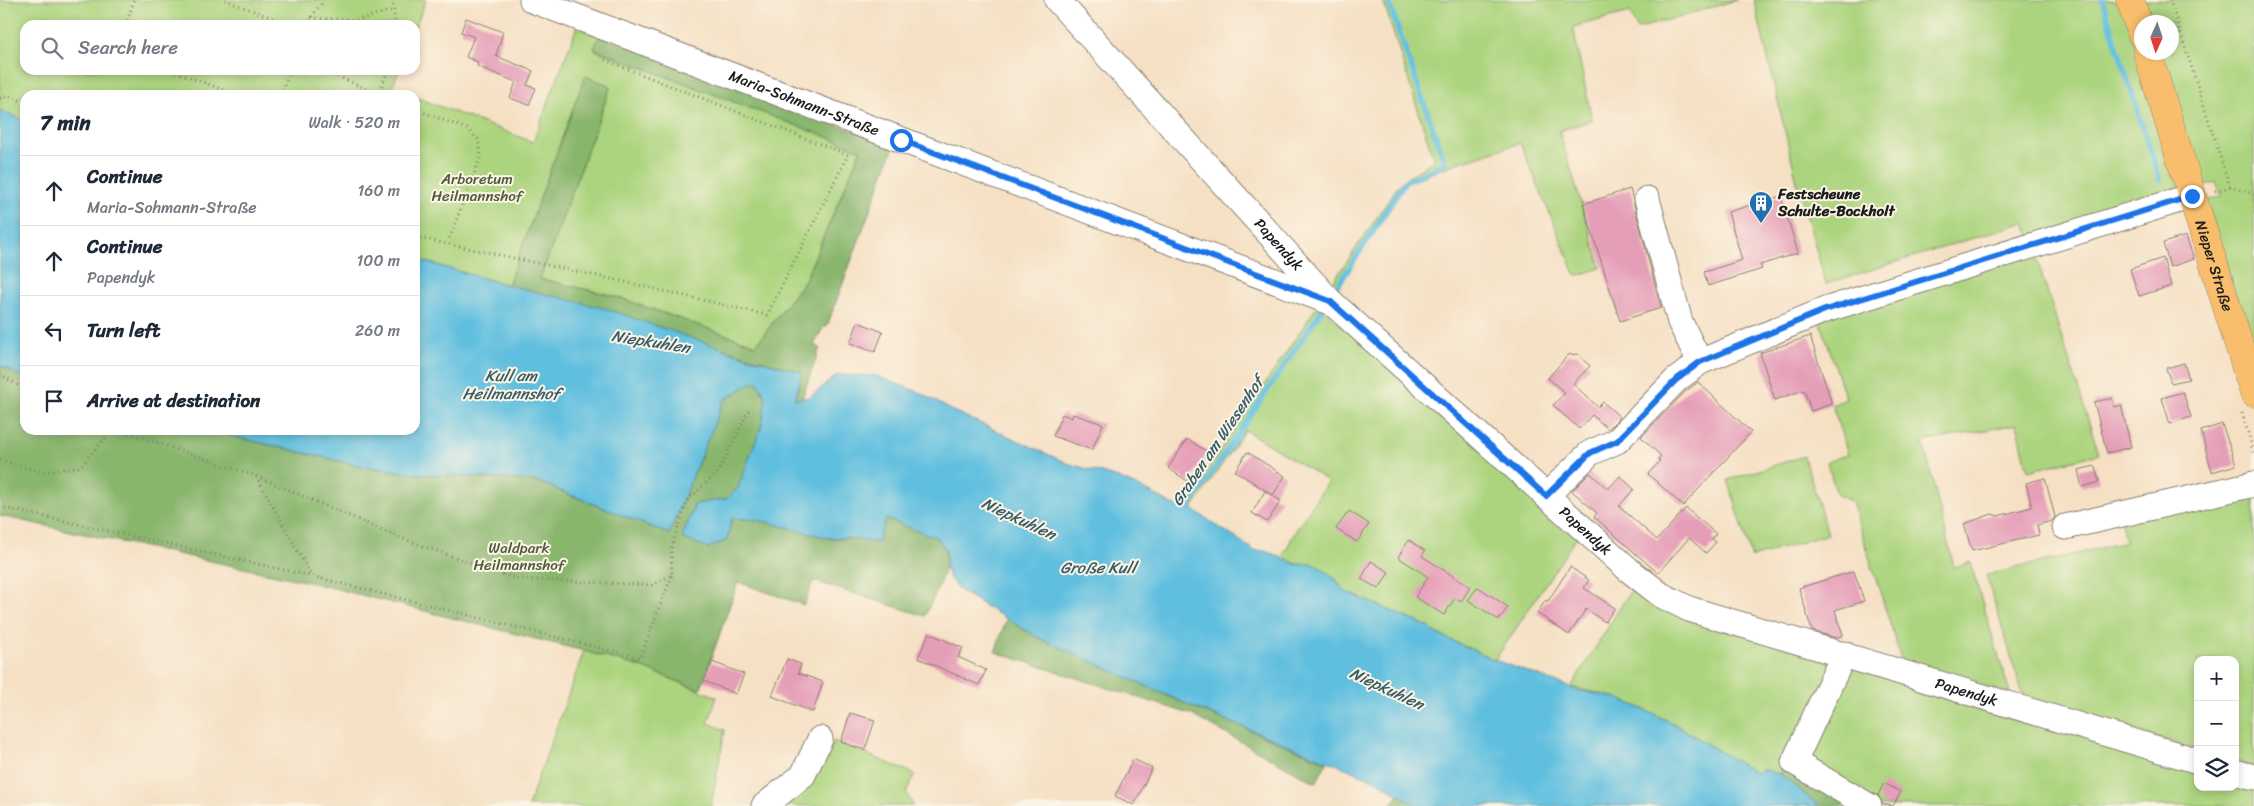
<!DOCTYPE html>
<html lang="en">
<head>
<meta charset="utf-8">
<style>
	:root { --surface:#fff; --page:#f6f6f7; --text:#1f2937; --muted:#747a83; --line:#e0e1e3 }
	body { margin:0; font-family:Sriracha,sans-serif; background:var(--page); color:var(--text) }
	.controls { position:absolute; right:15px; bottom:15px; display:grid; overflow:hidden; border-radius:10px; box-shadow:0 2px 8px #0003 }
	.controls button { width:45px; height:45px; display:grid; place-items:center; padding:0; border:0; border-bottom:1px solid var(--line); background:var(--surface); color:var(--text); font:25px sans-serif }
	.compass { position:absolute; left:2134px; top:15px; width:45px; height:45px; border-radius:50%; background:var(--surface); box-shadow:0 2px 8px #0003; rotate:183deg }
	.stop { position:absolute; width:15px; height:15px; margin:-11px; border:4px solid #1a73e8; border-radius:50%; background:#fff }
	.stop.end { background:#1a73e8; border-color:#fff; box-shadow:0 1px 5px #0008 }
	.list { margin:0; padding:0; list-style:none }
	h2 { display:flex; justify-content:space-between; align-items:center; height:65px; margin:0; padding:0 20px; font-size:21px }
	h2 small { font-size:16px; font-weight:400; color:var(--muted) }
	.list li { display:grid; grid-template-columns:32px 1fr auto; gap:15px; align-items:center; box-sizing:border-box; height:70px; padding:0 20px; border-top:1px solid var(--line) }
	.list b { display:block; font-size:19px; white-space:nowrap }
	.list p { margin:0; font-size:16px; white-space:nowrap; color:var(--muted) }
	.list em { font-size:16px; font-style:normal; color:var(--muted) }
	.icon { flex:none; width:28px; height:28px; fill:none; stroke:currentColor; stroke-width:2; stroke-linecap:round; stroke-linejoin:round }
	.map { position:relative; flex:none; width:2254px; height:806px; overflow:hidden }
	.search { position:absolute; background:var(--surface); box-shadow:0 2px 8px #0003; left:20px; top:20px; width:400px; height:55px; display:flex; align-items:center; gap:12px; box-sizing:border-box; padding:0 18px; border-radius:15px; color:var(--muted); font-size:19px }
	.panel { position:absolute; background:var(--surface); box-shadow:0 2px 8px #0003; left:20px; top:90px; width:400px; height:345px; border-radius:15px }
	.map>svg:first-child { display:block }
	.green { fill:#acd47e; stroke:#64784d }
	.forest { fill:#89b66d; stroke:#526944 }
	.water { fill:#61bfdf; stroke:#3e6e7e }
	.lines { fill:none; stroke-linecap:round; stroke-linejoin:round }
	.stream { stroke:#61bfdf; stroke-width:5.5 }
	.building { fill:#e59eb8 }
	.minor-casing { stroke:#887e70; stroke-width:27 }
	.major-casing { stroke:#887e70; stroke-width:29 }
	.path { stroke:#887e70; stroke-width:3; stroke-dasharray:1 4; stroke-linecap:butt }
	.minor { stroke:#fff; stroke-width:25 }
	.major { stroke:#f9be6d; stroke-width:28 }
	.route { stroke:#1a73e8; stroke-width:6 }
	.labels { text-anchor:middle; stroke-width:4; stroke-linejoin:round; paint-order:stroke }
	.street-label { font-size:15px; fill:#1c1c1c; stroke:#fcf5e5 }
	.park-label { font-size:15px; fill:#4e5c3e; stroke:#fcf5e5 }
	.poi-label { font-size:15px; font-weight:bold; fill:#1c1c1c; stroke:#fcf5e5; text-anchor:start }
	.water-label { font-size:16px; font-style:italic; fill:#385d6a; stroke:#fcf5e5 }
</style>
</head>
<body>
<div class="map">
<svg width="2254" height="806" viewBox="0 0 2254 806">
	<rect width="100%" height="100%" fill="#fcf5e5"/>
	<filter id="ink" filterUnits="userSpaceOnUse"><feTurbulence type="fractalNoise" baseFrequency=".02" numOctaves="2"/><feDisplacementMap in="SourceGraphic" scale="10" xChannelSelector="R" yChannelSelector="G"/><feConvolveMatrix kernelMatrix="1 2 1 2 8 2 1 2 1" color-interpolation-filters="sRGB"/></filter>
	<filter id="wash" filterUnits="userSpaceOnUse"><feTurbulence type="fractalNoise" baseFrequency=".0096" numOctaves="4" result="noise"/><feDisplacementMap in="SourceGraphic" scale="20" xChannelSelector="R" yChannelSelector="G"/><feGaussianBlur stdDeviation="1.12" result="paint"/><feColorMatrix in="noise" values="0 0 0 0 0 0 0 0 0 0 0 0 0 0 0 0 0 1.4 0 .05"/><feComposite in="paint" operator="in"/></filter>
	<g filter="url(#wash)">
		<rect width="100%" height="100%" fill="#f5e0c4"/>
		<path class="green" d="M 0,0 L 426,0 L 415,28 L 415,25 L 25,25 L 25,70 L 399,70 L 392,88 L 410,95 L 25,95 L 25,121 L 0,110 Z
			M 1383,0 L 1737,0 L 1637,29 L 1630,12 L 1573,27 L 1592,120 L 1559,131 L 1601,268 L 1576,276 L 1520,143 L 1451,165 L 1407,183 L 1334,294 L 1329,288 L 1401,182 L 1434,160 Z
			M 1754,0 L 2122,0 L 2182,190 L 2030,237 L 2025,222 L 1826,284 L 1797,182 Z
			M 2142,0 L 2254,0 L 2254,355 L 2206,201 L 2221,196 L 2216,182 L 2201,186 L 2159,53 L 2172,52 L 2172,22 L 2149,22 Z
			M 577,27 L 599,36 L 595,50 L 861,149 L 805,280 L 756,345 L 611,295 L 540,279 L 611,86 L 585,76 L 508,285 L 415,259 L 415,97 L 533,142 Z
			M 2034,250 L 2099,454 L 2028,471 L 2017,424 L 1923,442 L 1954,567 L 1970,562 L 2010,694 L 1902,662 L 1852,502 L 1837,494 L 1827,462 L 1848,454 L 1832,405 L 1846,399 L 1819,318 Z
			M 1318,305 L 1578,535 L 1495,660 L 1433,632 L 1429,627 L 1344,591 L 1337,580 L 1313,564 L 1297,564 L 1283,556 L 1295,532 L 1328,481 L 1245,430 L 1192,509 L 1182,508 Z
			M 1804,456 L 1828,534 L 1752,558 L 1728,480 Z
			M 2254,486 L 2254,767 L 2235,761 L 2235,660 L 2198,660 L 2198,750 L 2024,698 L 1986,575 L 2126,542 L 2119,516 Z
			M 1634,585 L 1664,611 L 2198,769 L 2198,787 L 2235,787 L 2235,780 L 2254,785 L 2254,806 L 1860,806 L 1788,764 L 1780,774 L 1761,769 L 1757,774 L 1671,722 L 1618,698 L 1571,687 Z
			M 584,651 L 641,667 L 717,697 L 708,723 L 725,730 L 711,806 L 528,806 Z
			M 834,741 L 915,774 L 906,792 L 913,806 L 775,806 L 819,770 Z"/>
		<path class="forest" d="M 599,36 L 894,146 L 827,326 L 824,326 L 814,345 L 820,348 L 802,398 L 795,399 L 801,372 L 508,285 L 585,76 L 611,86 L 540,279 L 611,295 L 756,345 L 805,280 L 861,150 L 594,49 Z
			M 0,365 L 25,379 L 25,430 L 206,430 L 361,466 L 418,474 L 536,481 L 669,534 L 724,400 L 751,383 L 758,382 L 766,398 L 762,424 L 738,488 L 726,499 L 695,504 L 682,538 L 708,548 L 727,540 L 732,518 L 759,520 L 828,538 L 848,538 L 876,543 L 885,519 C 901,525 923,529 936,538 C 960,553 933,597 925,616 L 813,581 L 804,605 L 738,582 L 700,690 L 641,667 L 584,651 L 313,583 L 0,516 Z
			M 1007,618 L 1039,638 L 1193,707 L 1327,762 L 1316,783 L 1190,714 L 995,652 Z
			M 1788,764 L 1860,806 L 1819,806 L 1780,774 Z
			M 1399,794 L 1417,806 L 1391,806 Z"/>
		<path class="water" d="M 0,110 L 25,121 L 25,379 L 0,365 Z
			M 415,259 L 508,285 L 607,309 L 747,357 L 802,372 L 795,399 L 810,397 L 837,375 L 877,376 L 921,393 L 951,410 L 1067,463 L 1118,478 L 1152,493 L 1172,505 L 1192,509 L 1255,551 C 1271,549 1281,559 1295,564 C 1300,566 1306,563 1311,564 C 1323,566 1338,581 1344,591 L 1429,627 L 1433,632 L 1495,660 L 1577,690 L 1618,698 L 1671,722 L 1757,774 L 1761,769 L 1780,774 L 1819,806 L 1417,806 L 1378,781 L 1193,707 L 1039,638 L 960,591 L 950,579 L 945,568 L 947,560 L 945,548 L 937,538 L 886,519 L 877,543 L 848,538 L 828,538 L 759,520 L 732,518 L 727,540 L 708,548 L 682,538 L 695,504 L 726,499 L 738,488 L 762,424 L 766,398 L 758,382 L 751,383 L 724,400 L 669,534 L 536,481 L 418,474 L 361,466 L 206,430 L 415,430 Z"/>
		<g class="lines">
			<path class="stream" d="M 2102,0 L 2160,180
				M 1335,290 L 1405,182 L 1445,163 L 1388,0
				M 1184,514 L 1321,311"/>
		</g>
		<g id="blocks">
			<path class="building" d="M 466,18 L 503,32 L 496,56 L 533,71 L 527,85 L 536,88 L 529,105 L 510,98 L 516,82 L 477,66 L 478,62 L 466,57 L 474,37 L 461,32 Z
				M 1630,189 L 1661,308 L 1620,321 L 1583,204 Z
				M 1781,196 L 1798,253 L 1760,265 L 1762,269 L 1708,286 L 1704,272 L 1742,260 L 1728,212 Z
				M 2186,236 L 2194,259 L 2170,267 L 2163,243 Z
				M 2163,258 L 2171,286 L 2139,296 L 2130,269 Z
				M 858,322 L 883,332 L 875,352 L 850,343 Z
				M 1810,336 L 1832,404 L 1811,411 L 1804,390 L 1775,400 L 1760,353 Z
				M 1577,354 L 1590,366 L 1573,384 L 1598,407 L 1603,402 L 1620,417 L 1608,429 L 1592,415 L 1579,429 L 1553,405 L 1565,393 L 1548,378 L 1568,355 Z
				M 2184,363 L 2189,379 L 2171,383 L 2166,368 Z
				M 1698,382 L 1751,432 L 1683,506 L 1648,474 L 1660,461 L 1658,460 L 1661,456 L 1641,437 L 1686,391 Z
				M 2183,392 L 2191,417 L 2170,424 L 2162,398 Z
				M 2112,398 L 2114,407 L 2121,405 L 2131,447 L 2107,453 L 2094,402 Z
				M 1062,414 L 1072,418 L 1073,414 L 1103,424 L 1092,450 L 1053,436 Z
				M 2222,424 L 2236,465 L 2212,472 L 2201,431 Z
				M 1187,439 L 1208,452 L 1189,482 L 1168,468 Z
				M 1247,452 L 1285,476 L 1273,495 L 1235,471 Z
				M 2095,466 L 2099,482 L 2082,487 L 2078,470 Z
				M 1590,473 L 1608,489 L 1620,476 L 1634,489 L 1619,506 L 1657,540 L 1686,508 L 1716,534 L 1712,539 L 1716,542 L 1706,553 L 1689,538 L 1658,573 L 1594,517 L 1597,513 L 1572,491 Z
				M 2045,478 L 2055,517 L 2052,521 L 2037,525 L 2039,535 L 1972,551 L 1964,524 L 1992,514 L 1998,516 L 2032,507 L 2026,483 Z
				M 1265,491 L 1281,501 L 1267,522 L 1252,513 Z
				M 1349,511 L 1369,524 L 1357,542 L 1336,529 Z
				M 1409,540 L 1425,551 L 1422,556 L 1470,587 L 1461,602 L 1455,598 L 1444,615 L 1415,597 L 1428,577 L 1398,557 Z
				M 1371,561 L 1389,572 L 1379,589 L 1361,579 Z
				M 1570,567 L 1589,580 L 1584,588 L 1615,608 L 1605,622 L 1586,609 L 1569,635 L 1537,613 L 1546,600 L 1548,601 Z
				M 1854,571 L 1864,601 L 1835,610 L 1843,635 L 1836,638 L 1812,631 L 1799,588 Z
				M 1478,587 L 1508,607 L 1499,620 L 1468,600 Z
				M 929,633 L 963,648 L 958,657 L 986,670 L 979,685 L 918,658 Z
				M 787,659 L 801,664 L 798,673 L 823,682 L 813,712 L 772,696 Z
				M 712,662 L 744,674 L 736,694 L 704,681 Z
				M 850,713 L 875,720 L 865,750 L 841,742 Z
				M 1133,759 L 1152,768 L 1134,805 L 1115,796 Z
				M 1884,783 L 1901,792 L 1893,806 L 1883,804 L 1878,795 Z"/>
		</g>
	</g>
	<g filter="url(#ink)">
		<use href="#blocks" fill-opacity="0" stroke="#887e70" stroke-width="1"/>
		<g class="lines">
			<g class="minor-casing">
				<g id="minor">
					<path id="s1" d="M 532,0 L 1325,300"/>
					<path id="s2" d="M 1057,0 L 1330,301 L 1629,570 L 1661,595 L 1689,609 L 2198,761"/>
					<path d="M 1647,199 L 1680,322 L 1700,362"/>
					<path d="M 1546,496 L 1590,453 L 1617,441 L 1676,380 L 1700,362 L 1825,310 L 2192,196"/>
					<path d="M 2065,527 L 2254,484"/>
					<path d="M 1844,654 L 1794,762 L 1869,806"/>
					<path d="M 2235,772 L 2254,777"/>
					<path d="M 764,806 L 803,775 L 820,739"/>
				</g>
			</g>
			<g class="major-casing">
				<g id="major">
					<path d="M 2130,0 L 2142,35"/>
					<path id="s3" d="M 2147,52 L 2254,393"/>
				</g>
			</g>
			<path class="path" d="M 225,0 L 290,25
				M 393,0 L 395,25
				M 2170,0 L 2230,187
				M 311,18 L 357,20 L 393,10
				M 126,25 L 134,0
				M 306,25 L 321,4 L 320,0
				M 171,70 L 237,95
				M 324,70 L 379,95
				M 281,95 L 290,70
				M 378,95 L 388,70
				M 0,98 L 9,96 L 25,102
				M 415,109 L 467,129 L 478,139 L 481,156 L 448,242
				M 2215,191 L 2230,187 L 2254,194
				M 415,237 L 621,281 L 767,315 L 848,155 L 602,59
				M 0,374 L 25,390
				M 2242,413 L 2254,453
				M 119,430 L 256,476 L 401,538 L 516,579 L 652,585 L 672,575 L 671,548 L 687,501 L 718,472 L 749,410
				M 0,460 L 42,472 L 80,467 L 112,430
				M 256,476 L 311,575
				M 0,507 L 311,576 L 640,658 L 672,575"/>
			<use href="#minor" class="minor"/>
			<use href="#major" class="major"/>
		</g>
	</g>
	<g class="lines" filter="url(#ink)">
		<path class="route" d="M 901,140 L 1330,301 L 1546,496 L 1590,453 L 1617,441 L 1676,380 L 1700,362 L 1825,310 L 2192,196"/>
	</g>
	<defs>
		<g id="building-pin" transform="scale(1.25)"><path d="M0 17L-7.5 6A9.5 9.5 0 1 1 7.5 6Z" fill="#1f6fb2" stroke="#fcf5e5"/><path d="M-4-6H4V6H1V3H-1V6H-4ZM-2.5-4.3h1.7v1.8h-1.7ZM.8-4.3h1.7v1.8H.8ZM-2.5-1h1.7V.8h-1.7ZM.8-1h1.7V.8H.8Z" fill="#fff"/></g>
	</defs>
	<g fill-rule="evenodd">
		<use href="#building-pin" x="1761" y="203"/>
	</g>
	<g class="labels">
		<g class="street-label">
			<text dy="5" stroke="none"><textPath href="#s1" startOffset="291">Maria-Sohmann-Straße</textPath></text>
			<text dy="5" stroke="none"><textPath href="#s2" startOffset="330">Papendyk</textPath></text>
			<text dy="5" stroke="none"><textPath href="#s3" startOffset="224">Nieper Straße</textPath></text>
			<text dy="5" stroke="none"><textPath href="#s2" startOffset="750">Papendyk</textPath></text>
			<text dy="5" stroke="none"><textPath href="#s2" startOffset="1170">Papendyk</textPath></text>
		</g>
		<g class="park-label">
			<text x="477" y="184">Arboretum<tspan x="477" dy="17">Heilmannshof</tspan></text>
			<text x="519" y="553">Waldpark<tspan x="519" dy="17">Heilmannshof</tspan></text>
		</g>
		<g class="poi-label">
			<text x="1778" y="199">Festscheune<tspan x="1778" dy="17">Schulte-Bockholt</tspan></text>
		</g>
		<g class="water-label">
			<text transform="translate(651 341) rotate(9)" y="6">Niepkuhlen</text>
			<text x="511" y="381">Kull am<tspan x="511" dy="18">Heilmannshof</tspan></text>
			<text transform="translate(1217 441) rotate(-56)" y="6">Graben am Wiesenhof</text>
			<text transform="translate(1019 518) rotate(25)" y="6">Niepkuhlen</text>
			<text x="1098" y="573">Große Kull</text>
			<text transform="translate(1387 688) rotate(25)" y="6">Niepkuhlen</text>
		</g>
	</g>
</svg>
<div class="controls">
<button>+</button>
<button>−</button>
<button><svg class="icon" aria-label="layers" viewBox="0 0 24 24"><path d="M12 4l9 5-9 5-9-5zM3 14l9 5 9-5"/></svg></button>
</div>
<svg class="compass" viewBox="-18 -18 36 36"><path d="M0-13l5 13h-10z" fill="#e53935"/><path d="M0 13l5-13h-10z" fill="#747a83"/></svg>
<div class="stop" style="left:901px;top:140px"></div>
<div class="stop end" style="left:2192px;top:196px"></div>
<div class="search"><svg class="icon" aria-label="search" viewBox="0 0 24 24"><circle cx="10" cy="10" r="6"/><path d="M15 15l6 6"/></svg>Search here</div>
<section class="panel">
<h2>7 min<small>Walk · 520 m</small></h2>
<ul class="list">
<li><svg class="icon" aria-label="ahead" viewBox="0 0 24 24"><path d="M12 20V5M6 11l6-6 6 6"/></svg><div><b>Continue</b><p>Maria-Sohmann-Straße</p></div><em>160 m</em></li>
<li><svg class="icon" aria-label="ahead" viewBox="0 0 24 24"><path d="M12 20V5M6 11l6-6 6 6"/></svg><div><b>Continue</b><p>Papendyk</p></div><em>100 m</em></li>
<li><svg class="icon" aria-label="left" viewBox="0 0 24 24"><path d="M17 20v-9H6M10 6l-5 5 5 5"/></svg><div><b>Turn left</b></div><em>260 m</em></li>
<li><svg class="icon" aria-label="arrive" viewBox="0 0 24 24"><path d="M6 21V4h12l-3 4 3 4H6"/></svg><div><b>Arrive at destination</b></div></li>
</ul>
</section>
</div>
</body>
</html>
